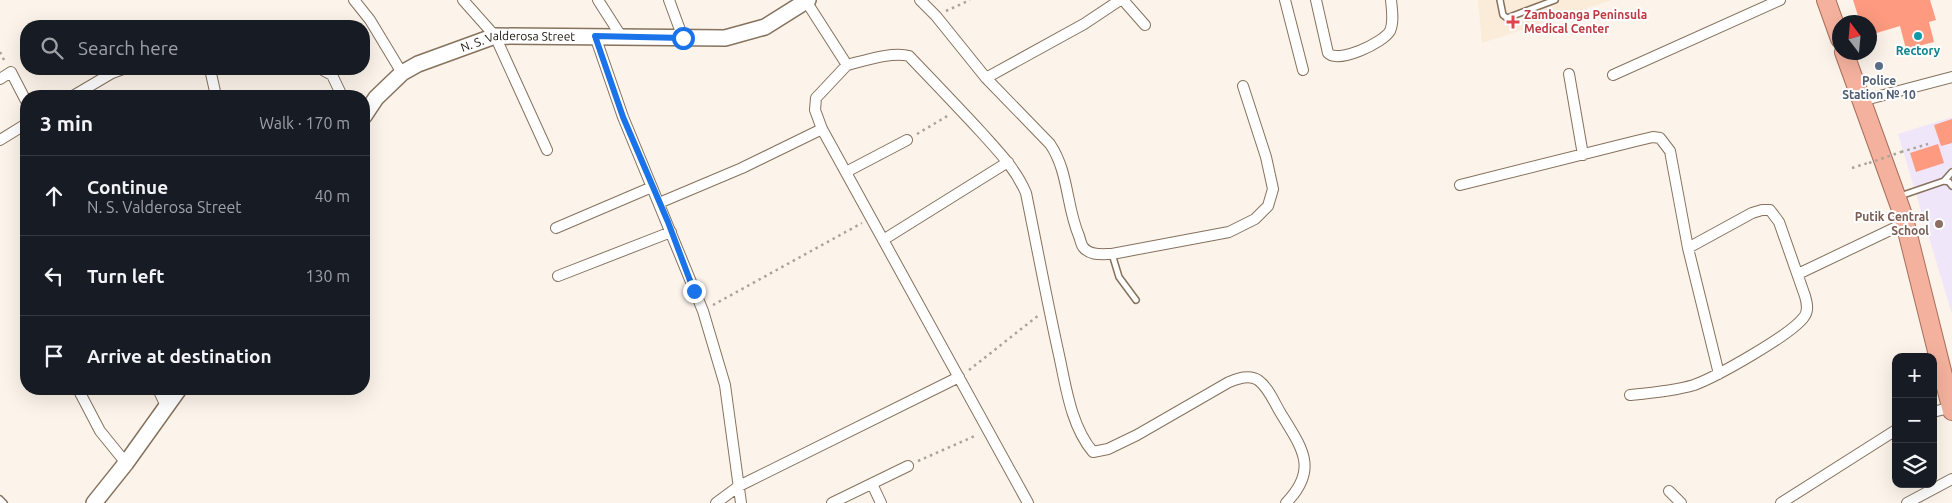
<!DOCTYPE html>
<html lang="en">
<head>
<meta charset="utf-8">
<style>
	:root { --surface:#171b24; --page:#20242c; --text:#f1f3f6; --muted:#9ea1a6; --line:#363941 }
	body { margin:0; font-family:Ubuntu,sans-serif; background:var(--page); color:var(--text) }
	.controls { position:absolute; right:15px; bottom:15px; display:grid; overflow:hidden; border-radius:10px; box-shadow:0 5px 20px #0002 }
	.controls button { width:45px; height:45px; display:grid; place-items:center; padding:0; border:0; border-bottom:1px solid var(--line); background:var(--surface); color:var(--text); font:25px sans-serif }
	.compass { position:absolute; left:1832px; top:15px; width:45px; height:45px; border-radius:50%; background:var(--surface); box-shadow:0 5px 20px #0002; rotate:344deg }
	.stop { position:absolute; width:15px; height:15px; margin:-11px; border:4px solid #1a73e8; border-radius:50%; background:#fff }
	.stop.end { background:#1a73e8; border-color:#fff; box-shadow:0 1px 5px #0008 }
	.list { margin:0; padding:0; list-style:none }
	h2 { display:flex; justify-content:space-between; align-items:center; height:65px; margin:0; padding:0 20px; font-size:21px }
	h2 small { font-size:16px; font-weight:400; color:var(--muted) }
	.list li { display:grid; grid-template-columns:32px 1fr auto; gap:15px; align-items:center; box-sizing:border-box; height:80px; padding:0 20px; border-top:1px solid var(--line) }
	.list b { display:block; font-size:19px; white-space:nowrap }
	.list p { margin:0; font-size:16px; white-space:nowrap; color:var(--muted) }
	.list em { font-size:16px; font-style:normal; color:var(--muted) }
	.icon { flex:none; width:28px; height:28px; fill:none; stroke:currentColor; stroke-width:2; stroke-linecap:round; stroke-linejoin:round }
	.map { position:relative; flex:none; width:1952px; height:503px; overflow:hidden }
	.search { position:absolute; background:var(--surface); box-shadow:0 5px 20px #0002; left:20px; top:20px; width:350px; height:55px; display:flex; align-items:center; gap:12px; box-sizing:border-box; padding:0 18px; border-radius:20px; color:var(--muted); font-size:19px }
	.panel { position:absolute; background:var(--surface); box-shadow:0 5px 20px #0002; left:20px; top:90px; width:350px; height:305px; border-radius:20px }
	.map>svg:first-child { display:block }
	.built { fill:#fbebd9 }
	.education { fill:#f0e6fa }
	.building { fill:#fd9a7f }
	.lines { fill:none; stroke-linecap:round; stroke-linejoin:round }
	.service-casing { stroke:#86725d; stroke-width:8 }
	.minor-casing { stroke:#86725d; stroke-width:12 }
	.secondary-casing { stroke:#86725d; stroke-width:18 }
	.trunk-casing { stroke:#a76e5a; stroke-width:20 }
	.path { stroke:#aba299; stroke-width:2.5; stroke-dasharray:2.5 4; stroke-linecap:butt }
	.service { stroke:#fff; stroke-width:5 }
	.minor { stroke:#fff; stroke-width:10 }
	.secondary { stroke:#fff; stroke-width:15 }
	.trunk { stroke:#f4b29e; stroke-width:18 }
	.path-bridge { stroke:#aba299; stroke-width:2.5; stroke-dasharray:2.5 4; stroke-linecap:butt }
	.route { stroke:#1a73e8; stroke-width:6 }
	.health-dot { fill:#e0444e; stroke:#fff; stroke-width:2 }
	.culture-dot { fill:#0f9aa8; stroke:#fff; stroke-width:2 }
	.service-dot { fill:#5c6f8a; stroke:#fff; stroke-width:2 }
	.education-dot { fill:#8d6e63; stroke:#fff; stroke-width:2 }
	.labels { text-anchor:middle; stroke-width:4; stroke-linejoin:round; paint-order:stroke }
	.health-label { font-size:12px; font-weight:bold; fill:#be3a42; stroke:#fff; text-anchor:start }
	.street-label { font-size:12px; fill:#1b140b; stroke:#fff }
	.culture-label { font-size:12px; font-weight:bold; fill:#0d838f; stroke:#fff }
	.service-label { font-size:12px; font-weight:bold; fill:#4e5e75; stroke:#fff }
	.education-label { font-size:12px; font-weight:bold; fill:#785e54; stroke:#fff; text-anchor:end }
</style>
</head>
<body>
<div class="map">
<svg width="1952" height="503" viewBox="0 0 1952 503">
	<rect width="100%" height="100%" fill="#fcf3ea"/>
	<path class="built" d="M 1478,0 L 1612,0 L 1482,43 Z"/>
	<path class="education" d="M 1952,117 L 1952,314 L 1898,134 Z"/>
	<path class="building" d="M 1853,0 L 1930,0 L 1936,20 L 1929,22 L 1934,42 L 1906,49 L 1900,26 L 1870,35 L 1870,22 L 1860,22 Z
		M 1952,119 L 1952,143 L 1941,146 L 1934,125 Z
		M 1938,144 L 1944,163 L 1916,172 L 1910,153 Z"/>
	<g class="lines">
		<g class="service-casing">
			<path id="service" d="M 1500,0 L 1503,15 L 1507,18 L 1555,0
				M 1944,181 L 1952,172
				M 1900,196 L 1944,181 L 1949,182 L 1952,186
				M 1112,254 L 1119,277 L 1136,300
				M 0,499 L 4,503"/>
		</g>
		<g class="minor-casing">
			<path id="minor" d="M 354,0 L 370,20 L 402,73
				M 463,0 L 495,36 L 547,150
				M 598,0 L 621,36
				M 669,0 L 683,38
				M 920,0 L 936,16 L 986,78 L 1050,144 C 1069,172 1066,206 1079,236 C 1080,239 1081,244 1083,247 C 1090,256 1102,254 1112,254 L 1229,232 L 1255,219 L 1268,206 L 1273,189 L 1266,157 L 1243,86
				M 1123,0 L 1145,25
				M 1285,0 L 1303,70
				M 1316,0 L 1328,53 C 1338,64 1383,43 1390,31 C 1394,22 1392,10 1391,0
				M 806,1 L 847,65 L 816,98 L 815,110 L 822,129 L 1028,503
				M 595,36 L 623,117 L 703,311 L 725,385 L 741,503
				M 847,65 C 863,61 893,51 909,56 C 933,81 957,106 981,132 C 998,151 1016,169 1026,193 C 1037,247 1047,301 1059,355 C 1066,387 1071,426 1093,452 L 1108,449 L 1137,435 L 1229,382 C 1237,379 1249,374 1258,380 C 1268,387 1274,402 1280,412 C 1301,447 1320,468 1286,503
				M 210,69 L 216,96
				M 321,69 L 332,75 L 342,96
				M 1569,74 L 1583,155
				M 1613,75 L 1780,0
				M 986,78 L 1084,24 L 1120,0
				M 0,79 L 11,72 L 26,101
				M 73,96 L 112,73 L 123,69
				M 1861,101 L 1952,77
				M 0,140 L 26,124
				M 846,172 L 907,140
				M 1460,185 L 1636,141 L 1653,137 L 1660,138 L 1670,151 L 1688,248 L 1719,374
				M 659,203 L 742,168 L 822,129
				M 556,228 L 652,187
				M 883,240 L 1008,162
				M 1798,274 L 1905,223
				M 558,276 L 671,232
				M 78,389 L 100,431 L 126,463
				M 158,389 L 166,406
				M 1630,395 C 1651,393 1674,391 1694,385 C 1716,377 1791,335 1804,317 C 1809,311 1807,303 1805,296 L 1779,222 L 1770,210 L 1762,210 L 1752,213 L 1688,248
				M 1933,412 L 1952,407
				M 872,484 L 881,503
				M 1669,491 L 1681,503
				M 716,503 L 739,486 L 959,377
				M 832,503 L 908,466
				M 1781,503 L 1896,430
				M 1907,503 L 1952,479"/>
		</g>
		<g class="secondary-casing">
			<g id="secondary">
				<path id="s1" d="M 364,116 L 376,98 L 402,73 L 418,64 L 495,36 L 725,38 L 765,27 L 808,0"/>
				<path d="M 94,503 L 126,463 L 179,389"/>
			</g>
		</g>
		<g class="trunk-casing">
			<path id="trunk" d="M 1826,0 L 1840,39
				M 1844,52 L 1903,215 L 1952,411"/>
		</g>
		<path class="path" d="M 946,11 L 970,0
			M 0,52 L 5,62
			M 917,134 L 949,115
			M 1901,152 L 1928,144
			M 1852,168 L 1868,163
			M 713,305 L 862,223
			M 969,370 L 1039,315
			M 918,461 L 977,435"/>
		<use href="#service" class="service"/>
		<use href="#minor" class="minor"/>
		<use href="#secondary" class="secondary"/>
		<use href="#trunk" class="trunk"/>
		<path class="path-bridge" d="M 1869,163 L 1901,152"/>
	</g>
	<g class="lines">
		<path class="route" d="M 683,38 L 595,36 L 623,117 L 668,222 L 694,291"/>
	</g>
	<path class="health-dot" d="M1510.5 14.5h5v5h5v5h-5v5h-5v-5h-5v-5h5z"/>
	<circle class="culture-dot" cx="1918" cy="36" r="5"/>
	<circle class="service-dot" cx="1879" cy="66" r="5"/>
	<circle class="education-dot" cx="1939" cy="224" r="5"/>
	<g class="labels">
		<g class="health-label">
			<text x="1524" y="19">Zamboanga Peninsula<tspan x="1524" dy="14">Medical Center</tspan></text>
		</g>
		<g class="street-label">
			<text dy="4" stroke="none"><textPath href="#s1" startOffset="180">N. S. Valderosa Street</textPath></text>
		</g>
		<g class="culture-label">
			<text x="1918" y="55">Rectory</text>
		</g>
		<g class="service-label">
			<text x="1879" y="85">Police<tspan x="1879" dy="14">Station № 10</tspan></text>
		</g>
		<g class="education-label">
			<text x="1929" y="221">Putik Central<tspan x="1929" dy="14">School</tspan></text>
		</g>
	</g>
</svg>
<div class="controls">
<button>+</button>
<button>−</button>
<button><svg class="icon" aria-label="layers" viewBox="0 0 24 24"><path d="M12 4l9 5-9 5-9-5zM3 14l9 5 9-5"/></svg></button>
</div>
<svg class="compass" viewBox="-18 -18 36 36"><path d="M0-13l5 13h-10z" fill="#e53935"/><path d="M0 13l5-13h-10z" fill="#9ea1a6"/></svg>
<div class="stop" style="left:683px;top:38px"></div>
<div class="stop end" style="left:694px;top:291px"></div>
<div class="search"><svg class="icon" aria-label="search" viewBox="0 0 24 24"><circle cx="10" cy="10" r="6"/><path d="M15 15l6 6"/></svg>Search here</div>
<section class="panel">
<h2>3 min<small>Walk · 170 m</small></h2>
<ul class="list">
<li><svg class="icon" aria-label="ahead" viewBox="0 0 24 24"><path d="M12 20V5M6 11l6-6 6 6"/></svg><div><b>Continue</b><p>N. S. Valderosa Street</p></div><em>40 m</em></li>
<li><svg class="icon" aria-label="left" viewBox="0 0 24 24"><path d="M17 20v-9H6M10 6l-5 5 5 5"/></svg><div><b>Turn left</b></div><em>130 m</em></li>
<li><svg class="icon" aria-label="arrive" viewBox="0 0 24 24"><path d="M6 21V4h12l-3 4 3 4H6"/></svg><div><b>Arrive at destination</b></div></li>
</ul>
</section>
</div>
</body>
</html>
